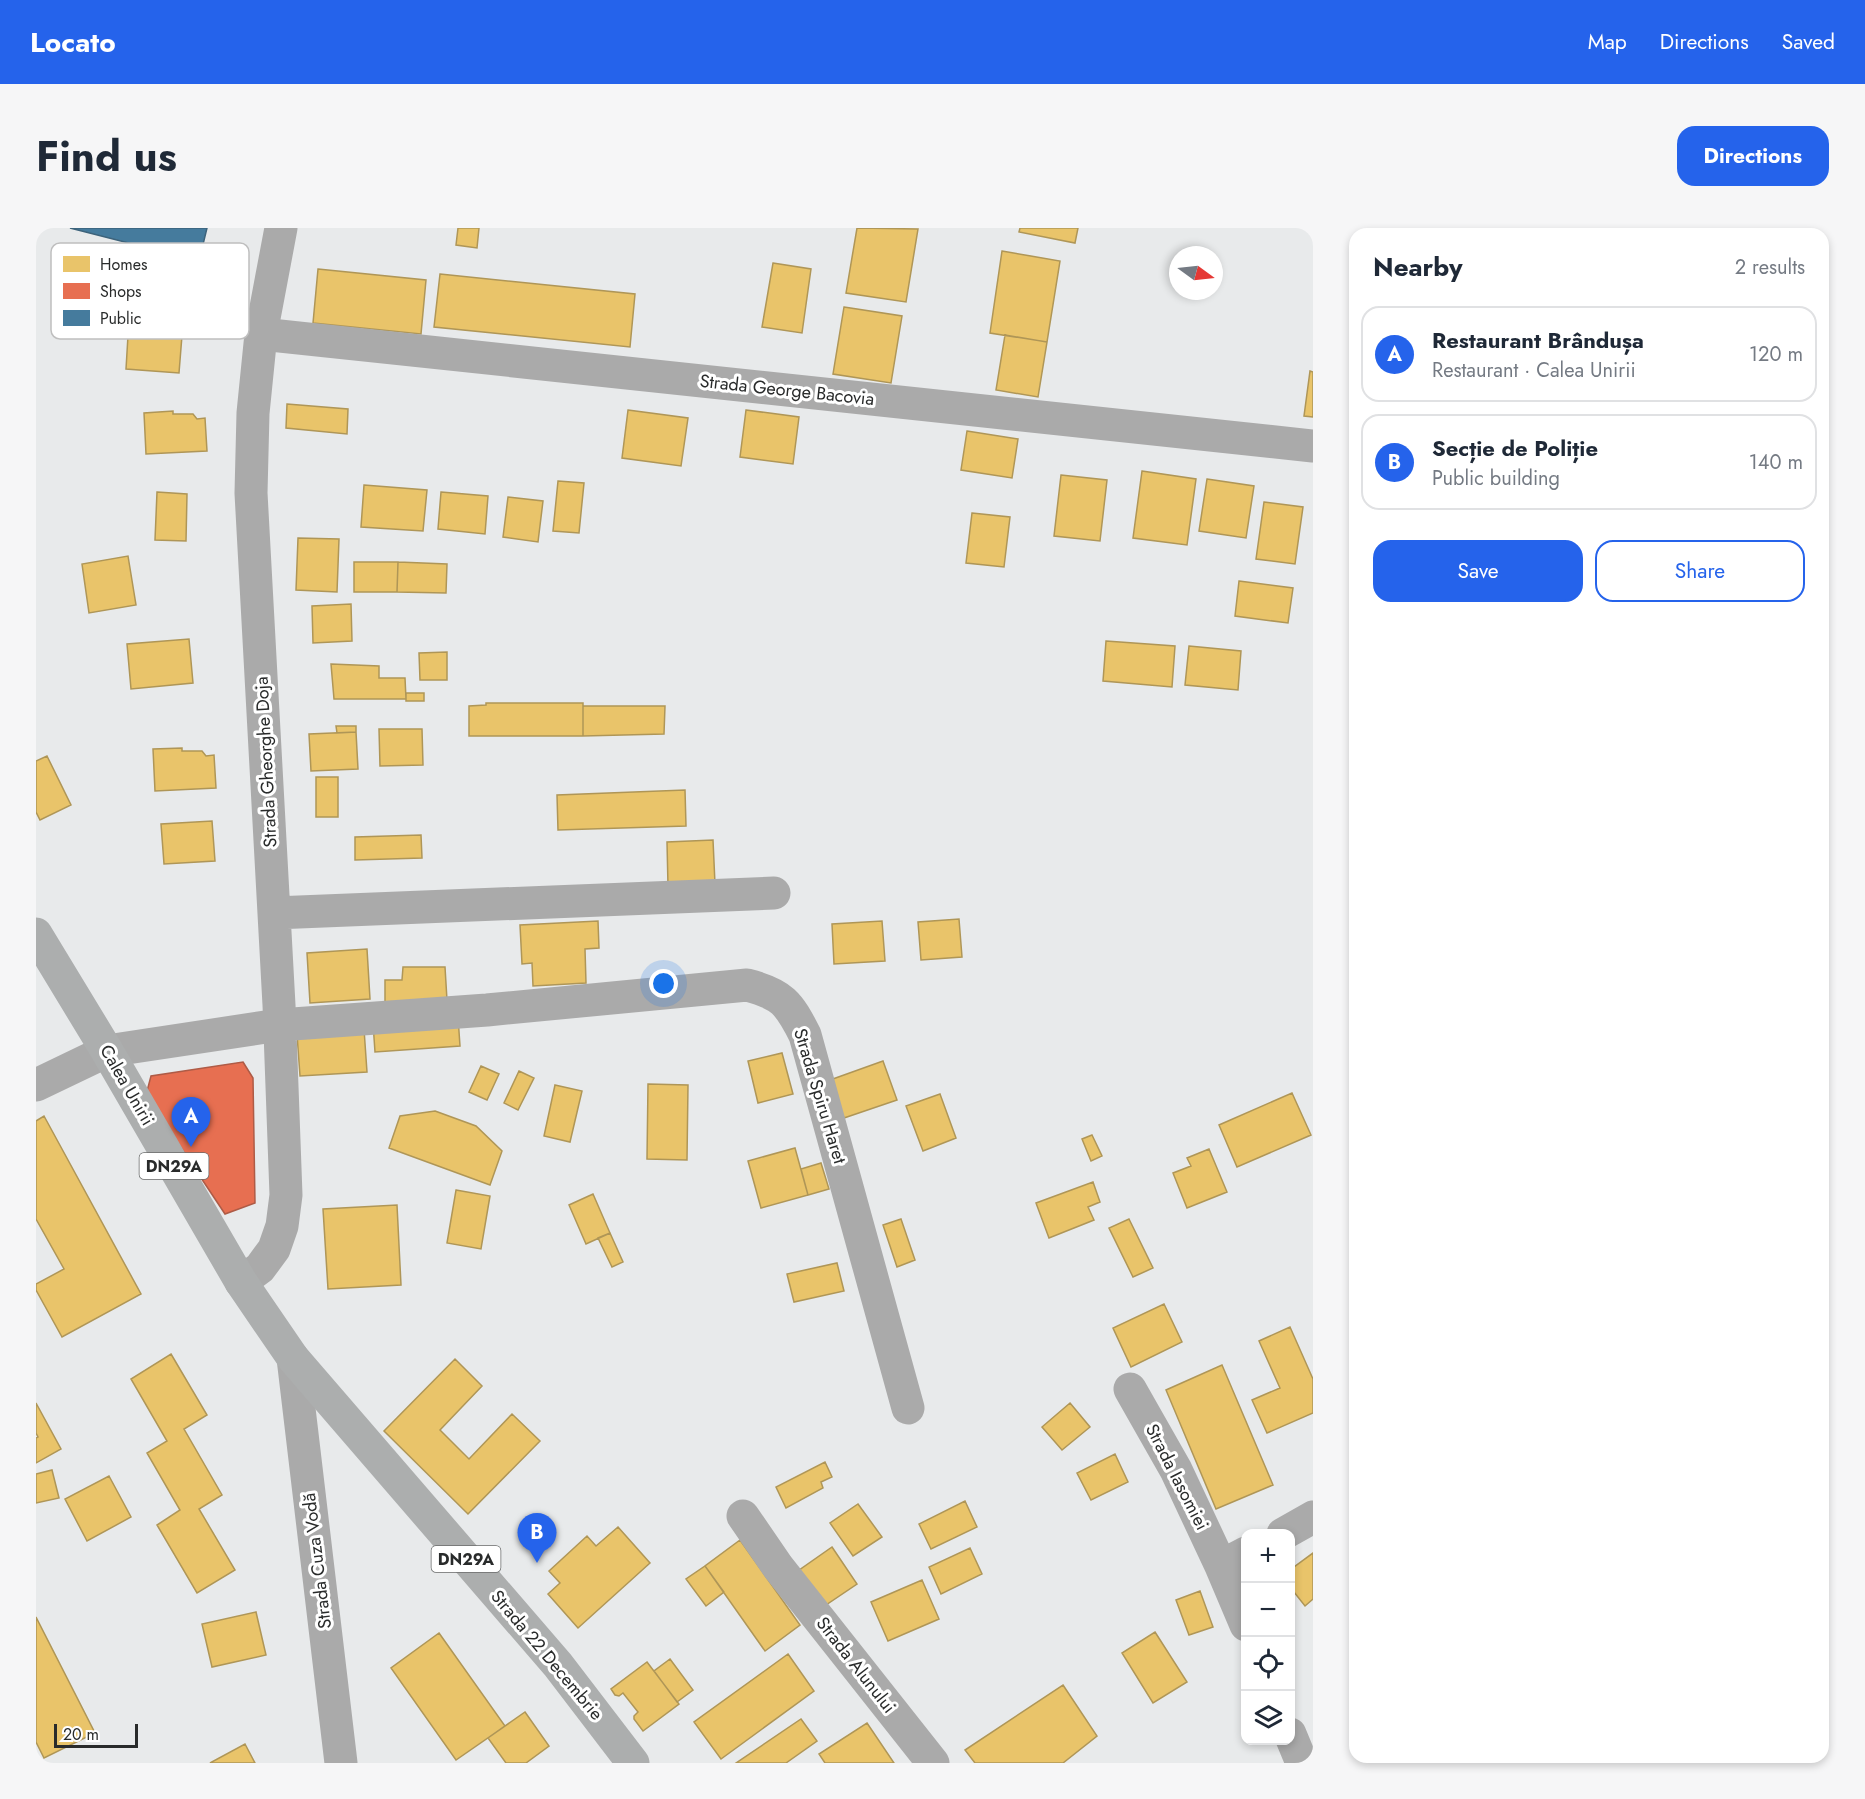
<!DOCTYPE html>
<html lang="en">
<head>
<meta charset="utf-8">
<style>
	:root { --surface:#fff; --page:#f6f6f7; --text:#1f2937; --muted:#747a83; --line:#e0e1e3; --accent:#2563eb }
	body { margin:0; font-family:Jost,sans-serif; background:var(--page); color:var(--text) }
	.controls { position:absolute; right:18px; bottom:18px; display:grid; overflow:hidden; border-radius:12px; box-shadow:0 3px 9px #0003 }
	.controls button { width:54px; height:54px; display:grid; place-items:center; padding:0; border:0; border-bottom:2px solid var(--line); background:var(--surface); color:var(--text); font:30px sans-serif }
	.compass { position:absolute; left:1133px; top:18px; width:54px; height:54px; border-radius:50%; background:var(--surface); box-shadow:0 3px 9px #0003; rotate:105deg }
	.scale { position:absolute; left:18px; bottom:15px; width:84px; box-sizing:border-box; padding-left:6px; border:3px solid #292b2b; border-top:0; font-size:16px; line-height:21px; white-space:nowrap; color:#292b2b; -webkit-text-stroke:4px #fff; paint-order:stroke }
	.you { position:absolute; left:628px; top:756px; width:21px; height:21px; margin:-15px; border:4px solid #fff; border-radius:50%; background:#1a73e8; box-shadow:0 0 0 9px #1a73e833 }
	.badge { display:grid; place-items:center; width:39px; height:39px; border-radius:50%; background:var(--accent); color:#fff; font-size:20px; font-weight:700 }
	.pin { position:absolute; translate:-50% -50px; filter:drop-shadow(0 2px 3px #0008) }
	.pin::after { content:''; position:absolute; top:32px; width:21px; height:18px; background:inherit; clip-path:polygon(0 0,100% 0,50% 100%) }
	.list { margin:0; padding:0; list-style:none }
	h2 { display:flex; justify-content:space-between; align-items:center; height:78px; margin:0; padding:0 24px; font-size:26px }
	h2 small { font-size:20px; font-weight:400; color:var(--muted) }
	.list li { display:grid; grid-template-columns:39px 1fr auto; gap:18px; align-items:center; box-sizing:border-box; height:96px; margin:0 12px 12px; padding:0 12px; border:2px solid var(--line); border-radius:18px }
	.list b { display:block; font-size:22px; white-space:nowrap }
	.list p { margin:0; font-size:20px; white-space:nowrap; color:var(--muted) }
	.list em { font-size:20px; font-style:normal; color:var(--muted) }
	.actions { display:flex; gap:12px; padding:18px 24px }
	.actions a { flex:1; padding:14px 0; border:2px solid var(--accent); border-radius:18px; text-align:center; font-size:21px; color:var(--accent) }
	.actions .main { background:var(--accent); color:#fff }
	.icon { flex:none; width:33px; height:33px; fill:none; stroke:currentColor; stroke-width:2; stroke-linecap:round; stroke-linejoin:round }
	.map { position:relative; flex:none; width:1277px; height:1535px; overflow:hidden; border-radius:18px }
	header { display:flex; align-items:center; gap:36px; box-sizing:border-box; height:84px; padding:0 30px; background:var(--accent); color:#fff }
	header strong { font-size:28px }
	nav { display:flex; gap:33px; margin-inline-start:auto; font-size:21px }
	.intro { display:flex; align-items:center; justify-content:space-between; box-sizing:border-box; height:144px; padding:0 36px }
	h1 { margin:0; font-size:42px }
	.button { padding:15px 27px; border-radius:18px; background:var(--accent); color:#fff; font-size:21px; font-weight:700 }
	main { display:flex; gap:36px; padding:0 36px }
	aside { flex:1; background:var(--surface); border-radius:18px; box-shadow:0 3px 9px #0003 }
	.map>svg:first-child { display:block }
	.homes { fill:#e9c46a; stroke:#af9657; stroke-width:1.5 }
	.shops { fill:#e76f51; stroke:#ae5b46; stroke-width:1.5 }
	.public { fill:#457b9d; stroke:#3d637b; stroke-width:1.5 }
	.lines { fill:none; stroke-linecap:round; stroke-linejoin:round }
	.minor { stroke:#aaa; stroke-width:33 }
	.major { stroke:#acaeae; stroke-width:33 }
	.labels { text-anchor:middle; stroke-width:6; stroke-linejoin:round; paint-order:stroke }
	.shield { fill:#fff; stroke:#696b6b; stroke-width:1.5 }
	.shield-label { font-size:16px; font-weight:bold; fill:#292b2b }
	.street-label { font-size:18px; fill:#292b2b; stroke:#fff }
	.key { fill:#fff; stroke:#bfbfbf; stroke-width:1.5 }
	.key-label { font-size:16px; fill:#292b2b }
</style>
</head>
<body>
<header>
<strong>Locato</strong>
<nav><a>Map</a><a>Directions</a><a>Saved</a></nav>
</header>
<div class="intro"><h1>Find us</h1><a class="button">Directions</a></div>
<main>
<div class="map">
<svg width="1277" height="1535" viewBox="0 0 1277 1535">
	<rect width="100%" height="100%" fill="#e8eaeb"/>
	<path class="homes" d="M 422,0 L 443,0 L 441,20 L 420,17 Z
		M 821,0 L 882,1 L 870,74 L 810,65 Z
		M 984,0 L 1042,0 L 1039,15 L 983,4 Z
		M 966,23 L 1024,33 L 1011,114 L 954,105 Z
		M 737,35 L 775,41 L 766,105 L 726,99 Z
		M 282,41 L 390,52 L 385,106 L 277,95 Z
		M 404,46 L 599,66 L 594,119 L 398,99 Z
		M 808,79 L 866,88 L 855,155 L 797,146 Z
		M 93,91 L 147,95 L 143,145 L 90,141 Z
		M 969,107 L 1011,114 L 1002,169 L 960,162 Z
		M 1274,143 L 1277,144 L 1277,189 L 1268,188 Z
		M 251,176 L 312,181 L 311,206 L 250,200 Z
		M 592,182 L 652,190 L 645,238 L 586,230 Z
		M 710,182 L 763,189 L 757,236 L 704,229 Z
		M 137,183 L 137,186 L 157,186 L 161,191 L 169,190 L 171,223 L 110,226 L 108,185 Z
		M 931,203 L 982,211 L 976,250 L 925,242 Z
		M 1106,243 L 1160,251 L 1151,317 L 1097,310 Z
		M 1025,247 L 1071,252 L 1064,313 L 1018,308 Z
		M 1171,251 L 1218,258 L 1210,310 L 1163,303 Z
		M 522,253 L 548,255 L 543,305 L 517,303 Z
		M 328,257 L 391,262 L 387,303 L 325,299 Z
		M 121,264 L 151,266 L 150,313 L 119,312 Z
		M 405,264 L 452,268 L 449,306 L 402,301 Z
		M 472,269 L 507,273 L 502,314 L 467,309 Z
		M 1228,274 L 1267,279 L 1259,336 L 1220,331 Z
		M 936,285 L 974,289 L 968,339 L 930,335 Z
		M 262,310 L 303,311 L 301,364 L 260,362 Z
		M 92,328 L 100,377 L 53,385 L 46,336 Z
		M 318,334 L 362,334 L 361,364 L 318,364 Z
		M 362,334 L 411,336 L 410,365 L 361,364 Z
		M 1203,353 L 1257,360 L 1252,395 L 1199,388 Z
		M 315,376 L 316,413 L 277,415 L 276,378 Z
		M 153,411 L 157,455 L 95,461 L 91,416 Z
		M 1070,413 L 1139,418 L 1136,459 L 1067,453 Z
		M 1153,418 L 1205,423 L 1202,462 L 1149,457 Z
		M 411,424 L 411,452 L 384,452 L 383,425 Z
		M 295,436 L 343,438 L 343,450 L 369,450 L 370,471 L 298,471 Z
		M 370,465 L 388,465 L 388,473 L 370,473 Z
		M 450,475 L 547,475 L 547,508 L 433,508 L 433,478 L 450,477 Z
		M 547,478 L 629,478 L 628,506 L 547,508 Z
		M 300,498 L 320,498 L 320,504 L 301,505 Z
		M 343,501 L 386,501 L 387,537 L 344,538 Z
		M 320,504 L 322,541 L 275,543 L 273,506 Z
		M 146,520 L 146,523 L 166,523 L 170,528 L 178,527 L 180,560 L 119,563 L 117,521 Z
		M 11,528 L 35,577 L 4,592 L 0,584 L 0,533 Z
		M 280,549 L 302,549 L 302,589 L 280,589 Z
		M 649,562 L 650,598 L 522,602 L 521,567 Z
		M 176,593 L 179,633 L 128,636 L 125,596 Z
		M 385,607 L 386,630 L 319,632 L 319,609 Z
		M 677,612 L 679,656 L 632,658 L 631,614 Z
		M 923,691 L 926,729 L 885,732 L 882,694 Z
		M 562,693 L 563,720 L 549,721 L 550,755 L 497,758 L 496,735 L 486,736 L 484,697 Z
		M 846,693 L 849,733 L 798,736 L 796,696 Z
		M 331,721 L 334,771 L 274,775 L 271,725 Z
		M 367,739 L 409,739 L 411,772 L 349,775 L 349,752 L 366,752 Z
		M 422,789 L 424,818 L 339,824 L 337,795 Z
		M 328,801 L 331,844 L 264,848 L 261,806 Z
		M 746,825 L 757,866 L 722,875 L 712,833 Z
		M 847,833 L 861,872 L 808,890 L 794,852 Z
		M 445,838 L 463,846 L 451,872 L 433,864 Z
		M 483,843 L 498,850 L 482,882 L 468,875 Z
		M 612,856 L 652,857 L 651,932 L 611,931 Z
		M 519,857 L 546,863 L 534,914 L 508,908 Z
		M 1256,865 L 1275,907 L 1201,939 L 1183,897 Z
		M 904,866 L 920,910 L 887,923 L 870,878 Z
		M 399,883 L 440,898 L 466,923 L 454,957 L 353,920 L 364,888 Z
		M 8,888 L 105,1066 L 26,1109 L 0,1062 L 0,1056 L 28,1041 L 0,991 L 0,893 Z
		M 1056,907 L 1066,928 L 1055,933 L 1046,911 Z
		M 759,920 L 772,967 L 725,980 L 712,933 Z
		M 1173,921 L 1191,964 L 1151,980 L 1137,945 L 1155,938 L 1151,930 Z
		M 785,935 L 793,961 L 772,967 L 765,941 Z
		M 1057,954 L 1064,974 L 1052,979 L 1058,992 L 1013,1010 L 1000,975 Z
		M 420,962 L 454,968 L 445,1021 L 411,1015 Z
		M 557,966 L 574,1005 L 550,1016 L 533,977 Z
		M 361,977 L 365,1057 L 292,1061 L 287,981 Z
		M 865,991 L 879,1032 L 861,1039 L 847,997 Z
		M 1093,991 L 1117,1040 L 1097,1049 L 1073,1000 Z
		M 574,1005 L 587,1034 L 576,1039 L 562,1010 Z
		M 801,1035 L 808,1063 L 758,1074 L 751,1046 Z
		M 1128,1076 L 1146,1114 L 1095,1139 L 1077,1100 Z
		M 1254,1099 L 1277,1151 L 1277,1185 L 1231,1205 L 1216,1172 L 1244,1160 L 1223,1113 Z
		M 135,1126 L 171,1187 L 148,1201 L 186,1267 L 163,1281 L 199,1342 L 161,1365 L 121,1297 L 144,1282 L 111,1225 L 131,1213 L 95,1151 Z
		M 419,1131 L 446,1158 L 404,1202 L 433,1231 L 476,1186 L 504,1213 L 432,1286 L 348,1203 Z
		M 1186,1137 L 1237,1257 L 1180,1281 L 1130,1162 Z
		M 0,1175 L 25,1221 L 0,1235 L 0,1210 L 2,1209 L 0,1205 Z
		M 1034,1175 L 1054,1199 L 1026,1222 L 1006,1199 Z
		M 1079,1226 L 1092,1254 L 1055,1272 L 1041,1245 Z
		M 789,1234 L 796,1249 L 785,1254 L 787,1260 L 750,1280 L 740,1259 Z
		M 16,1242 L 23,1270 L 0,1275 L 0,1246 Z
		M 73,1248 L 95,1289 L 51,1313 L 29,1271 Z
		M 929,1273 L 941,1299 L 895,1321 L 883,1296 Z
		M 822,1276 L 846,1309 L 817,1328 L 794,1295 Z
		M 582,1299 L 614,1335 L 542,1400 L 512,1366 L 524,1355 L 513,1343 L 551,1308 L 560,1318 Z
		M 704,1312 L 764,1397 L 729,1423 L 669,1338 Z
		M 796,1319 L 821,1356 L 784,1381 L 759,1345 Z
		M 934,1320 L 946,1346 L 905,1366 L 893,1339 Z
		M 1277,1325 L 1277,1371 L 1269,1378 L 1254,1359 L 1254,1342 Z
		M 669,1338 L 688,1364 L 670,1378 L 650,1351 Z
		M 886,1352 L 903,1391 L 852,1413 L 835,1374 Z
		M 1164,1363 L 1177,1399 L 1153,1407 L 1140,1372 Z
		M 220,1384 L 230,1427 L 176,1439 L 166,1396 Z
		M 0,1389 L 59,1505 L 8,1530 L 0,1514 Z
		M 1119,1404 L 1151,1454 L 1117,1475 L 1086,1425 Z
		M 403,1405 L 469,1498 L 420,1532 L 355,1440 Z
		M 752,1426 L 778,1463 L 685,1531 L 658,1494 Z
		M 634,1431 L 657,1462 L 641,1474 L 618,1443 Z
		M 611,1434 L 643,1476 L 607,1503 L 598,1491 L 598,1488 L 602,1484 L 587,1465 L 583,1468 L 579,1467 L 575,1461 Z
		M 1027,1457 L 1061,1508 L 1027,1535 L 939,1535 L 929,1522 Z
		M 489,1484 L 513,1518 L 490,1535 L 470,1535 L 452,1510 Z
		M 765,1491 L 781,1513 L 750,1535 L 700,1535 Z
		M 831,1495 L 858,1535 L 789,1535 L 783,1526 Z
		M 209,1516 L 219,1535 L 174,1535 Z"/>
	<path class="shops" d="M 207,834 L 217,850 L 219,975 L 189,986 L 110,867 L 115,848 Z"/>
	<path class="public" d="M 34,0 L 171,0 L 163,33 Z"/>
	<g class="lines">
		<path class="minor" d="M 225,106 L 1277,218
			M 238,685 L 738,665
			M 0,857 L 71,823 L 243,797 L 451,782 L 711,757 C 746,766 753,775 769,807 L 872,1180
			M 205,1054 L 224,1040 L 238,1021 L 246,998 L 250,967 L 243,777 L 215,265 L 217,185 L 225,106 L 245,0
			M 257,1130 L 305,1535
			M 1094,1161 L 1140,1242 L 1185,1338 L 1210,1397
			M 707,1288 L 742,1339 L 897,1535
			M 1247,1306 L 1277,1289
			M 1185,1338 L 1210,1325
			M 1254,1506 L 1266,1535"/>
		<path class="major" d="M 0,706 L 71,823 L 205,1054 L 257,1130 L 522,1437 L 597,1535"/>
	</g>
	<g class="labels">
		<g class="shield">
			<rect x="103.5" y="925" width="69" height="26" rx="4.5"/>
			<rect x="395.5" y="1318" width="69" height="26" rx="4.5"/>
		</g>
		<g class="shield-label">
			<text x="138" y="944">DN29A</text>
			<text x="430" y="1337">DN29A</text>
		</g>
		<g class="street-label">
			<text transform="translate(751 162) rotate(6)" y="6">Strada George Bacovia</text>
			<text transform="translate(230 534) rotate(-93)" y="6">Strada Gheorghe Doja</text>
			<text transform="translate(91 857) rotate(60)" y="6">Calea Unirii</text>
			<text transform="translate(784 868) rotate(73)" y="6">Strada Spiru Haret</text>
			<text transform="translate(1141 1249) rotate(63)" y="6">Strada Iasomiei</text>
			<text transform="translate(281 1333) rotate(-97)" y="6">Strada Cuza Vodă</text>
			<text transform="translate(511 1427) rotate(50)" y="6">Strada 22 Decembrie</text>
			<text transform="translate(820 1437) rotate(52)" y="6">Strada Alunului</text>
		</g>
	</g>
	<rect x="15" y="15" width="198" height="96" rx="9" class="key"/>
	<rect x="27" y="28" width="27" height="16" fill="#e9c46a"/>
	<rect x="27" y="55" width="27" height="16" fill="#e76f51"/>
	<rect x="27" y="82" width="27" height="16" fill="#457b9d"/>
	<g class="key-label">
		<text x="64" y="42">Homes</text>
		<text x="64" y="69">Shops</text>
		<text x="64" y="96">Public</text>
	</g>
</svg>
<div class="controls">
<button>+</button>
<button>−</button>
<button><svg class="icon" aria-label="locate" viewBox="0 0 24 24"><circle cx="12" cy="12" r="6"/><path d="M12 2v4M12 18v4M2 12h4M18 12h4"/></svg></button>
<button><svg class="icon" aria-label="layers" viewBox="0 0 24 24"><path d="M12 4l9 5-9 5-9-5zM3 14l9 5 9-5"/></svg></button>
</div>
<svg class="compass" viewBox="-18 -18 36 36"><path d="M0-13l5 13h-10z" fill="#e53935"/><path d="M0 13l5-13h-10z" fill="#747a83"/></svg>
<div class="scale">20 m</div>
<div class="you"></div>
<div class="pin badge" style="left:155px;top:919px">A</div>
<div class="pin badge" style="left:501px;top:1335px">B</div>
</div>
<aside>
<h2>Nearby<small>2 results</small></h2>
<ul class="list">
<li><span class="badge">A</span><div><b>Restaurant Brândușa</b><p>Restaurant · Calea Unirii</p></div><em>120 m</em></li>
<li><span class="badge">B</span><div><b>Secție de Poliție</b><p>Public building</p></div><em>140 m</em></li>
</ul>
<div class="actions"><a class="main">Save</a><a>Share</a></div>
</aside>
</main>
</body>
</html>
